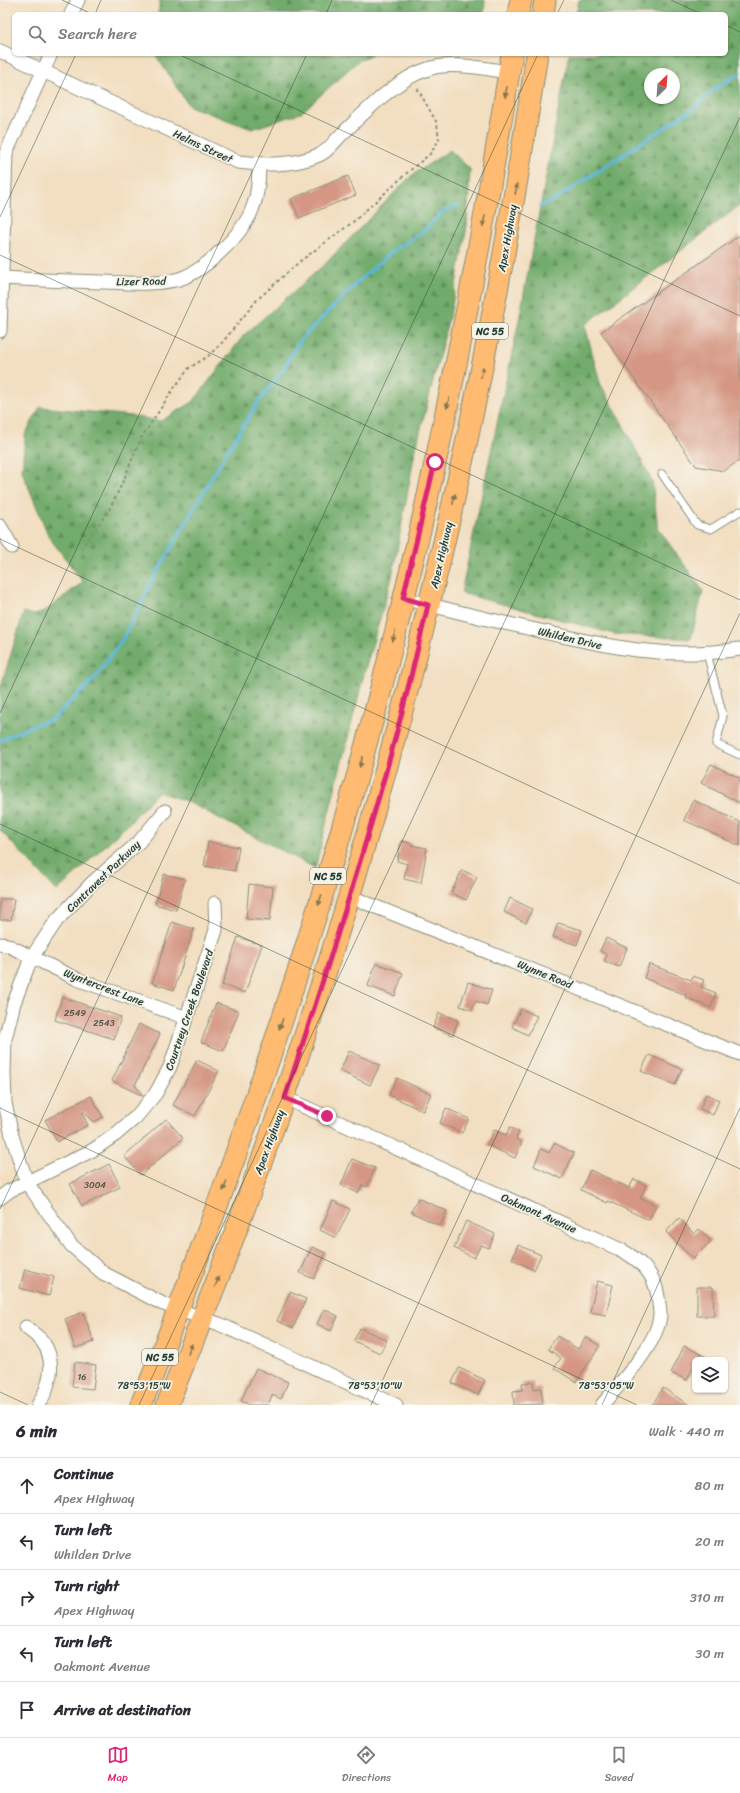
<!DOCTYPE html>
<html lang="en">
<head>
<meta charset="utf-8">
<style>
	:root { --surface:#fff; --page:#f7f7f7; --text:#2b2b33; --muted:#7c7c81; --line:#e1e1e2; --accent:#db2777 }
	body { margin:0; font-family:Sriracha,sans-serif; background:var(--page); color:var(--text) }
	.controls { position:absolute; right:12px; bottom:12px; display:grid; overflow:hidden; border-radius:6px; box-shadow:0 1px 3px #0004 }
	.controls button { width:36px; height:36px; display:grid; place-items:center; padding:0; border:0; border-bottom:1px solid var(--line); background:var(--surface); color:var(--text); font:20px sans-serif }
	.compass { position:absolute; left:644px; top:68px; width:36px; height:36px; border-radius:50%; background:var(--surface); box-shadow:0 1px 3px #0004; rotate:25deg }
	.stop { position:absolute; width:12px; height:12px; margin:-9px; border:3px solid #db2777; border-radius:50%; background:#fff }
	.stop.end { background:#db2777; border-color:#fff; box-shadow:0 1px 4px #0008 }
	.list { margin:0; padding:0; list-style:none }
	h2 { display:flex; justify-content:space-between; align-items:center; height:52px; margin:0; padding:0 16px; font-size:17px }
	h2 small { font-size:13px; font-weight:400; color:var(--muted) }
	.list li { display:grid; grid-template-columns:26px 1fr auto; gap:12px; align-items:center; box-sizing:border-box; height:56px; padding:0 16px; border-top:1px solid var(--line) }
	.list b { display:block; font-size:15px; white-space:nowrap }
	.list p { margin:0; font-size:13px; white-space:nowrap; color:var(--muted) }
	.list em { font-size:13px; font-style:normal; color:var(--muted) }
	.icon { flex:none; width:22px; height:22px; fill:none; stroke:currentColor; stroke-width:2; stroke-linecap:round; stroke-linejoin:round }
	.map { position:relative; flex:none; width:740px; height:1405px; overflow:hidden }
	.search { position:absolute; background:var(--surface); box-shadow:0 1px 3px #0004; left:12px; right:12px; top:12px; height:44px; display:flex; align-items:center; gap:10px; box-sizing:border-box; padding:0 14px; border-radius:6px; color:var(--muted); font-size:15px }
	.sheet { height:332px; background:var(--surface) }
	nav { display:flex; justify-content:space-around; align-items:center; box-sizing:border-box; height:56px; border-top:1px solid var(--line); background:var(--surface); font-size:11px; color:var(--muted) }
	nav a { display:grid; justify-items:center; gap:2px }
	nav .on { color:var(--accent) }
	.map>svg:first-child { display:block }
	.forest { fill:url(#forest-firs); stroke:#487450; fill-rule:evenodd }
	.lines { fill:none; stroke-linecap:round; stroke-linejoin:round }
	.stream { stroke:#58b6d7; stroke-width:3.5 }
	.building { fill:#d59784 }
	.service-casing { stroke:#888e7a; stroke-width:9 }
	.minor-casing { stroke:#888e7a; stroke-width:15 }
	.primary-casing { stroke:#888e7a; stroke-width:23 }
	.path { stroke:#888e7a; stroke-width:2; stroke-dasharray:3 3; stroke-linecap:butt }
	.service { stroke:#fff; stroke-width:7 }
	.minor { stroke:#fff; stroke-width:13 }
	.primary { stroke:#febb71; stroke-width:21 }
	.oneway { fill:#83764f }
	.route { stroke:#db2777; stroke-width:5 }
	.ticks { fill:none; stroke:#1f3d34; stroke-width:1; stroke-opacity:0.45 }
	.labels { text-anchor:middle; stroke-width:3.5; stroke-linejoin:round; paint-order:stroke }
	.number-label { font-size:9px; fill:#4c5448 }
	.shield { fill:#f7f3e8; stroke:#60746a; stroke-width:1 }
	.shield-label { font-size:10px; font-weight:bold; fill:#1f3d34 }
	.street-label { font-size:11px; fill:#1f3d34; stroke:#f7f3e8 }
	.ticks-label { font-size:10px; text-anchor:middle; fill:#1f3d34; stroke:#f7f3e8; stroke-width:3.5; stroke-linejoin:round; paint-order:stroke }
</style>
</head>
<body>
<div class="map">
<svg width="740" height="1405" viewBox="0 0 740 1405">
	<defs>
		<pattern id="forest-firs" width="22" height="20" patternUnits="userSpaceOnUse"><rect width="22" height="20" fill="#72ac6c"/><path d="M5 1l3.5 6h-7zM16 11l3.5 6h-7z" fill="#5d8d5a"/></pattern>
	</defs>
	<rect width="100%" height="100%" fill="#f7f3e8"/>
	<filter id="ink" filterUnits="userSpaceOnUse"><feTurbulence type="fractalNoise" baseFrequency=".025" numOctaves="2"/><feDisplacementMap in="SourceGraphic" scale="8" xChannelSelector="R" yChannelSelector="G"/><feConvolveMatrix kernelMatrix="1 2 1 2 8 2 1 2 1" color-interpolation-filters="sRGB"/></filter>
	<filter id="wash" filterUnits="userSpaceOnUse"><feTurbulence type="fractalNoise" baseFrequency=".012" numOctaves="4" result="noise"/><feDisplacementMap in="SourceGraphic" scale="16" xChannelSelector="R" yChannelSelector="G"/><feGaussianBlur stdDeviation="0.9" result="paint"/><feColorMatrix in="noise" values="0 0 0 0 0 0 0 0 0 0 0 0 0 0 0 0 0 1.4 0 .05"/><feComposite in="paint" operator="in"/></filter>
	<g filter="url(#wash)">
		<rect width="100%" height="100%" fill="#f2dec0"/>
		<path class="forest" d="M 160,0 L 485,0 L 484,14 L 158,14 Z
			M 579,0 L 740,0 L 740,205 L 585,325 L 600,383 L 619,417 L 652,481 L 658,528 L 703,591 L 691,639 L 614,634 L 461,593 L 518,325 L 569,54 L 726,54 L 726,14 L 576,14 ZM 650,74 L 674,74 L 674,98 L 650,98 Z
			M 155,54 L 372,54 L 358,61 L 301,113 L 252,129 L 189,106 Z
			M 450,150 L 470,169 L 467,226 L 451,310 L 415,452 L 392,577 L 365,670 L 315,868 L 186,801 L 158,792 L 129,823 L 57,891 L 0,830 L 0,689 L 24,612 L 34,615 L 44,612 L 83,582 L 49,537 L 22,471 L 25,435 L 40,407 L 132,416 L 161,421 L 193,402 L 244,335 L 324,265 L 411,176 Z"/>
		<g class="lines">
			<path class="stream" d="M 540,206 L 554,200 L 694,108 L 714,89 L 740,73
				M 0,740 L 36,724 L 52,720 L 94,679 L 124,637 L 151,583 L 226,453 L 257,404 L 282,371 L 301,339 L 361,279 L 394,250 L 424,231 L 443,212 L 458,205"/>
		</g>
		<g id="blocks">
			<path class="building" d="M 348,176 L 356,195 L 299,218 L 291,199 Z
				M 740,235 L 740,460 L 724,471 L 696,466 L 601,332 Z
				M 711,764 L 740,778 L 740,803 L 701,783 Z
				M 693,800 L 740,822 L 740,846 L 684,820 Z
				M 401,841 L 411,843 L 411,845 L 427,848 L 421,883 L 404,879 L 407,864 L 397,861 Z
				M 208,842 L 239,847 L 235,871 L 204,866 Z
				M 462,870 L 477,877 L 466,900 L 451,893 Z
				M 164,874 L 185,879 L 176,910 L 155,904 Z
				M 249,884 L 273,887 L 270,921 L 246,919 Z
				M 510,898 L 532,909 L 526,923 L 504,912 Z
				M 0,899 L 14,899 L 11,920 L 0,920 Z
				M 172,922 L 194,929 L 174,990 L 152,983 Z
				M 558,923 L 582,930 L 577,945 L 553,937 Z
				M 238,937 L 262,945 L 245,993 L 222,985 Z
				M 606,938 L 627,948 L 619,967 L 604,961 L 607,955 L 600,951 Z
				M 376,963 L 403,973 L 395,996 L 368,986 Z
				M 649,964 L 691,980 L 693,976 L 704,980 L 701,987 L 716,993 L 711,1008 L 685,997 L 686,995 L 644,978 Z
				M 468,982 L 492,990 L 487,1005 L 475,1001 L 472,1010 L 460,1006 Z
				M 62,997 L 121,1017 L 114,1039 L 55,1020 Z
				M 216,1003 L 239,1011 L 223,1051 L 201,1042 Z
				M 521,1009 L 537,1016 L 528,1035 L 512,1027 Z
				M 439,1013 L 458,1020 L 453,1035 L 433,1028 Z
				M 139,1024 L 160,1034 L 135,1085 L 143,1096 L 112,1081 Z
				M 349,1051 L 380,1065 L 370,1085 L 340,1071 Z
				M 649,1055 L 682,1069 L 675,1085 L 641,1071 Z
				M 197,1060 L 219,1071 L 195,1116 L 173,1105 Z
				M 397,1078 L 431,1094 L 423,1111 L 389,1095 Z
				M 706,1094 L 719,1100 L 713,1115 L 700,1109 Z
				M 91,1096 L 103,1117 L 94,1122 L 84,1112 L 82,1113 L 88,1125 L 57,1142 L 45,1120 Z
				M 446,1108 L 469,1119 L 462,1133 L 440,1123 Z
				M 166,1119 L 183,1138 L 141,1175 L 124,1156 Z
				M 510,1127 L 519,1132 L 516,1139 L 522,1142 L 515,1158 L 487,1145 L 494,1130 L 506,1135 Z
				M 554,1143 L 574,1153 L 562,1179 L 534,1166 L 541,1149 L 549,1153 Z
				M 352,1159 L 375,1168 L 367,1187 L 362,1185 L 358,1193 L 341,1185 Z
				M 109,1164 L 120,1187 L 82,1206 L 70,1184 Z
				M 590,1170 L 629,1188 L 634,1179 L 646,1185 L 640,1198 L 656,1205 L 649,1220 L 608,1201 L 607,1203 L 581,1190 Z
				M 418,1198 L 447,1211 L 440,1226 L 411,1212 Z
				M 333,1201 L 350,1209 L 336,1238 L 320,1230 Z
				M 679,1218 L 694,1234 L 699,1229 L 711,1241 L 693,1259 L 666,1232 Z
				M 466,1221 L 495,1234 L 489,1248 L 481,1245 L 474,1258 L 454,1248 Z
				M 518,1245 L 541,1255 L 534,1270 L 512,1259 Z
				M 312,1247 L 326,1253 L 314,1279 L 300,1273 Z
				M 25,1269 L 54,1277 L 49,1296 L 20,1288 Z
				M 597,1281 L 613,1285 L 606,1315 L 590,1312 Z
				M 697,1287 L 713,1287 L 714,1316 L 697,1316 Z
				M 290,1292 L 306,1299 L 293,1328 L 277,1321 Z
				M 324,1309 L 338,1316 L 331,1331 L 317,1324 Z
				M 83,1312 L 94,1342 L 75,1348 L 65,1319 Z
				M 360,1328 L 387,1340 L 380,1353 L 354,1341 Z
				M 557,1336 L 578,1349 L 586,1337 L 600,1346 L 576,1382 L 554,1368 L 561,1358 L 548,1349 Z
				M 684,1346 L 713,1360 L 695,1360 L 695,1369 L 693,1368 L 687,1380 L 671,1373 Z
				M 75,1362 L 96,1365 L 93,1389 L 72,1387 Z
				M 256,1368 L 288,1382 L 281,1399 L 272,1395 L 268,1405 L 250,1405 L 241,1401 Z
				M 459,1368 L 485,1380 L 478,1395 L 452,1383 Z
				M 533,1382 L 534,1389 L 541,1388 L 543,1404 L 514,1405 L 513,1391 L 523,1390 L 522,1383 Z
				M 663,1388 L 689,1405 L 652,1405 Z"/>
		</g>
	</g>
	<g filter="url(#ink)">
		<use href="#blocks" fill-opacity="0" stroke="#888e7a" stroke-width="1"/>
		<g class="lines">
			<g class="service-casing">
				<path id="service" d="M 662,474 L 697,525 L 711,529 L 740,511
					M 707,653 L 723,716 L 716,744 L 740,755"/>
			</g>
			<g class="minor-casing">
				<path id="minor" d="M 71,14 L 78,0
					M 0,51 L 238,162 C 266,165 293,166 319,155 C 327,152 335,141 341,135 C 365,112 396,79 428,69 C 451,61 486,69 509,72
					M 2,278 C 36,280 71,281 105,282 C 128,283 153,285 175,280 C 203,274 244,233 253,207 C 258,194 259,178 259,165
					M 0,331 L 6,153 L 51,54
					M 0,526 L 12,547
					M 403,598 C 445,609 486,619 527,628 C 601,645 664,661 740,649
					M 165,811 L 138,843 L 92,883 L 57,920 L 32,957 L 28,966 L 14,1003 L 5,1039 L 4,1073 L 5,1103 L 12,1136 L 27,1183 L 71,1245 L 103,1273 L 163,1304 L 219,1324 L 396,1405
					M 349,896 L 740,1054
					M 0,944 L 7,945 L 77,979 L 187,1018
					M 285,1098 L 619,1249 C 639,1259 655,1273 658,1297 C 659,1303 660,1309 660,1315 C 658,1344 620,1383 602,1405
					M 0,1198 L 9,1191 L 93,1150 L 115,1135 L 136,1117 L 156,1093 L 170,1067 L 216,930 L 215,903
					M 26,1327 C 31,1332 38,1336 42,1341 C 57,1360 50,1387 38,1405"/>
			</g>
			<g class="primary-casing">
				<path id="primary" d="M 518,14 L 521,0
					M 543,14 L 545,0
					M 141,1405 C 220,1206 292,1004 351,798 C 421,554 472,305 512,54
					M 167,1405 C 347,973 468,517 537,54"/>
			</g>
			<path class="path" d="M 81,549 L 109,510 L 122,484 L 140,440 L 174,388 L 189,368 L 207,357 L 221,344 L 257,300 L 299,262 L 353,222 L 408,172 L 430,154 L 439,140 L 437,123 L 416,86"/>
			<use href="#service" class="service"/>
			<use href="#minor" class="minor"/>
			<use href="#primary" class="primary"/>
		</g>
		<defs><path id="oneway-solid" d="M-6-.8H1V-3.2L6.5 0L1 3.2V.8H-6Z"/></defs>
		<g class="oneway">
			<use href="#oneway-solid" transform="translate(506 92) rotate(100)"/>
			<use href="#oneway-solid" transform="translate(516 189) rotate(-81)"/>
			<use href="#oneway-solid" transform="translate(484 221) rotate(100)"/>
			<use href="#oneway-solid" transform="translate(482 372) rotate(-78)"/>
			<use href="#oneway-solid" transform="translate(448 403) rotate(103)"/>
			<use href="#oneway-solid" transform="translate(454 499) rotate(-77)"/>
			<use href="#oneway-solid" transform="translate(394 636) rotate(104)"/>
			<use href="#oneway-solid" transform="translate(361 762) rotate(105)"/>
			<use href="#oneway-solid" transform="translate(320 900) rotate(107)"/>
			<use href="#oneway-solid" transform="translate(281 1024) rotate(108)"/>
			<use href="#oneway-solid" transform="translate(225 1186) rotate(110)"/>
			<use href="#oneway-solid" transform="translate(217 1282) rotate(-68)"/>
			<use href="#oneway-solid" transform="translate(190 1349) rotate(-68)"/>
		</g>
	</g>
	<g class="lines" filter="url(#ink)">
		<path class="route" d="M 327,1116 L 285,1098 C 323,981 361,864 393,746 C 406,699 417,652 428,605 L 403,598 L 435,462"/>
	</g>
	<path class="ticks" d="M 62,0 L 92,14M 671,0 L 701,14M 95,14 L 101,0M 326,14 L 332,0M 557,14 L 564,0M 726,25 L 740,32M 178,54 L 740,316M 0,217 L 76,54M 0,255 L 740,600M 0,539 L 740,884M 0,713 L 307,54M 0,824 L 740,1169M 0,1108 L 637,1405M 0,1209 L 538,54M 0,1392 L 28,1405M 139,1405 L 740,117M 371,1405 L 740,613M 602,1405 L 740,1108"/>
	<g class="labels">
		<g class="number-label">
			<text x="75" y="1016">2549</text>
			<text x="104" y="1026">2543</text>
			<text x="95" y="1188">3004</text>
			<text x="82" y="1380">16</text>
		</g>
		<g class="shield">
			<rect x="472" y="323" width="36" height="16" rx="3"/>
			<rect x="310" y="868" width="36" height="16" rx="3"/>
			<rect x="142" y="1349" width="36" height="16" rx="3"/>
		</g>
		<g class="shield-label">
			<text x="490" y="335">NC 55</text>
			<text x="328" y="880">NC 55</text>
			<text x="160" y="1361">NC 55</text>
		</g>
		<g class="street-label">
			<text transform="translate(203 146) rotate(25)" y="4">Helms Street</text>
			<text transform="translate(507 238) rotate(-80)" y="4">Apex Highway</text>
			<text transform="translate(141 281) rotate(-1)" y="4">Lizer Road</text>
			<text transform="translate(441 555) rotate(-77)" y="4">Apex Highway</text>
			<text transform="translate(570 638) rotate(13)" y="4">Whilden Drive</text>
			<text transform="translate(103 876) rotate(-44)" y="4">Contravest Parkway</text>
			<text transform="translate(545 974) rotate(22)" y="4">Wynne Road</text>
			<text transform="translate(104 987) rotate(21)" y="4">Wyntercrest Lane</text>
			<text transform="translate(189 1010) rotate(-71)" y="4">Courtney Creek Boulevard</text>
			<text transform="translate(269 1142) rotate(-70)" y="4">Apex Highway</text>
			<text transform="translate(539 1213) rotate(24)" y="4">Oakmont Avenue</text>
		</g>
	</g>
	<g class="ticks-label">
		<text x="144" y="1389">78°53'15"W</text>
		<text x="375" y="1389">78°53'10"W</text>
		<text x="606" y="1389">78°53'05"W</text>
	</g>
</svg>
<div class="controls">
<button><svg class="icon" aria-label="layers" viewBox="0 0 24 24"><path d="M12 4l9 5-9 5-9-5zM3 14l9 5 9-5"/></svg></button>
</div>
<svg class="compass" viewBox="-18 -18 36 36"><path d="M0-13l5 13h-10z" fill="#e53935"/><path d="M0 13l5-13h-10z" fill="#7c7c81"/></svg>
<div class="stop" style="left:435px;top:462px"></div>
<div class="stop end" style="left:327px;top:1116px"></div>
<div class="search"><svg class="icon" aria-label="search" viewBox="0 0 24 24"><circle cx="10" cy="10" r="6"/><path d="M15 15l6 6"/></svg>Search here</div>
</div>
<section class="sheet">
<h2>6 min<small>Walk · 440 m</small></h2>
<ul class="list">
<li><svg class="icon" aria-label="ahead" viewBox="0 0 24 24"><path d="M12 20V5M6 11l6-6 6 6"/></svg><div><b>Continue</b><p>Apex Highway</p></div><em>80 m</em></li>
<li><svg class="icon" aria-label="left" viewBox="0 0 24 24"><path d="M17 20v-9H6M10 6l-5 5 5 5"/></svg><div><b>Turn left</b><p>Whilden Drive</p></div><em>20 m</em></li>
<li><svg class="icon" aria-label="right" viewBox="0 0 24 24"><path d="M7 20v-9h11M14 6l5 5-5 5"/></svg><div><b>Turn right</b><p>Apex Highway</p></div><em>310 m</em></li>
<li><svg class="icon" aria-label="left" viewBox="0 0 24 24"><path d="M17 20v-9H6M10 6l-5 5 5 5"/></svg><div><b>Turn left</b><p>Oakmont Avenue</p></div><em>30 m</em></li>
<li><svg class="icon" aria-label="arrive" viewBox="0 0 24 24"><path d="M6 21V4h12l-3 4 3 4H6"/></svg><div><b>Arrive at destination</b></div></li>
</ul>
</section>
<nav>
<a class="on"><svg class="icon" aria-label="map" viewBox="0 0 24 24"><path d="M3 6l6-2 6 2 6-2v14l-6 2-6-2-6 2zM9 4v14M15 6v14"/></svg>Map</a>
<a><svg class="icon" aria-label="directions" viewBox="0 0 24 24"><path d="M12 3l9 9-9 9-9-9zM9 14v-3h6M13 9l2 2-2 2"/></svg>Directions</a>
<a><svg class="icon" aria-label="saved" viewBox="0 0 24 24"><path d="M7 4h10v16l-5-4-5 4z"/></svg>Saved</a>
</nav>
</body>
</html>
